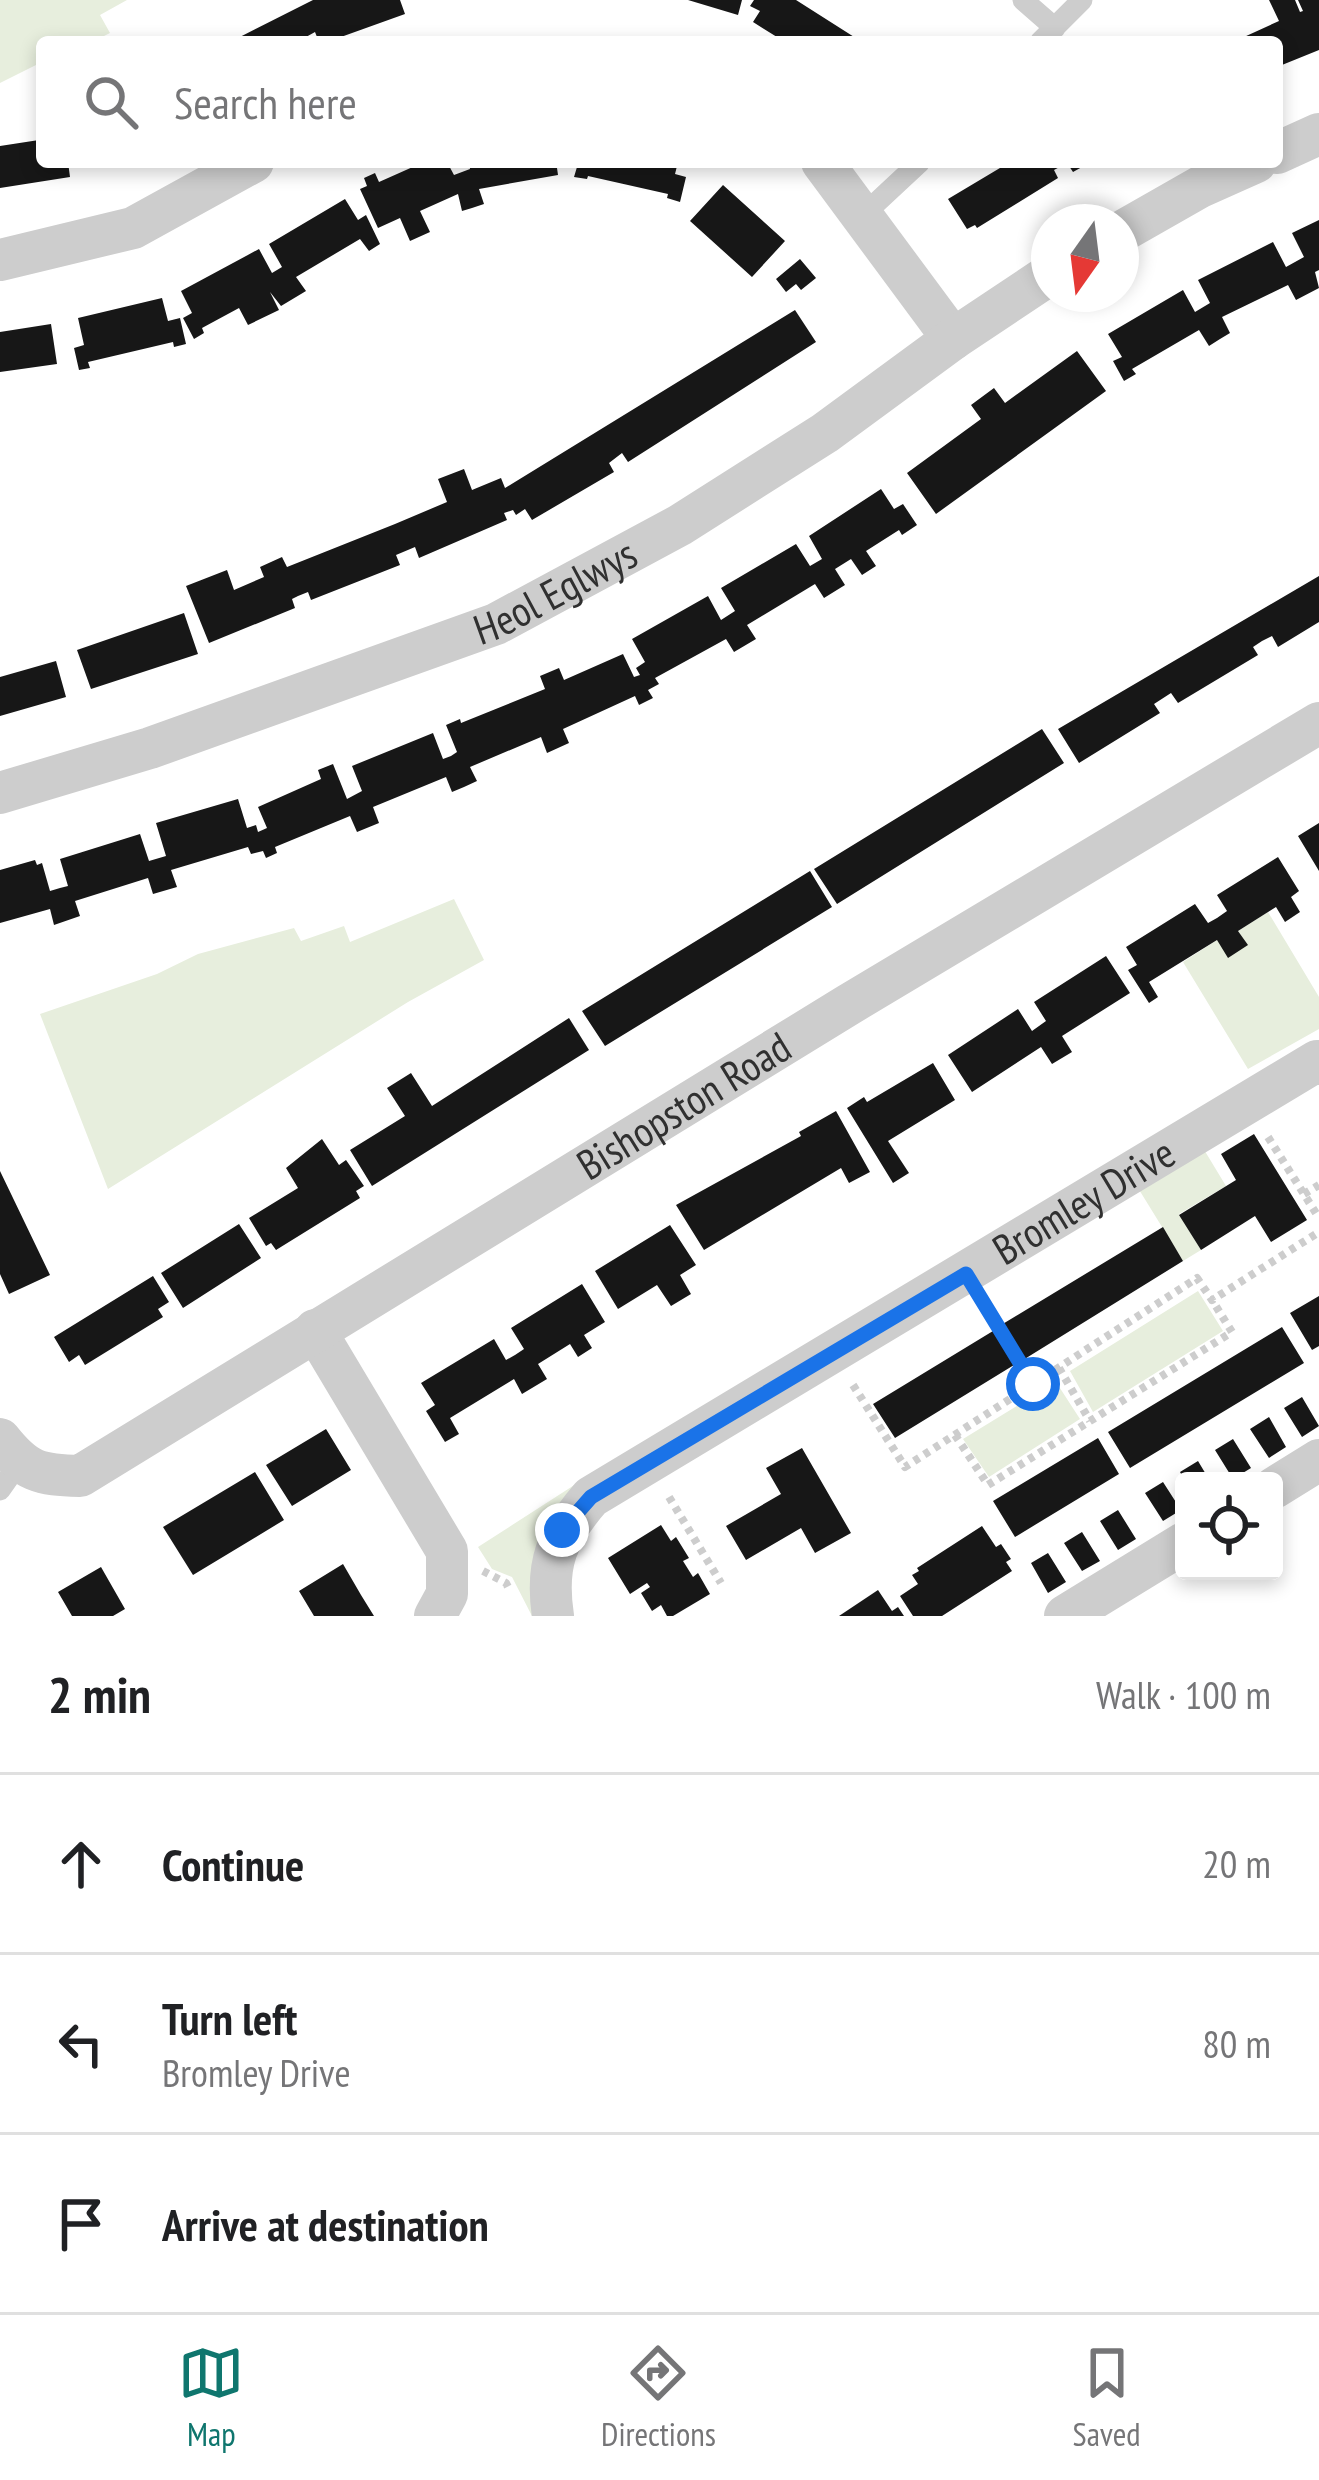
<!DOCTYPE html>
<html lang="en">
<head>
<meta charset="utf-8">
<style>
	:root { --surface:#fff; --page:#f2f2f2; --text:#202124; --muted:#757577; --line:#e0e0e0; --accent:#0f766e }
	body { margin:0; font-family:"PT Sans Narrow",sans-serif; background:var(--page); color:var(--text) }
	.controls { position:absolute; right:36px; bottom:36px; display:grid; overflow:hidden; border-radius:12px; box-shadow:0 6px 18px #0003 }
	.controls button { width:108px; height:108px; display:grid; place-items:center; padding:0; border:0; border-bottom:3px solid var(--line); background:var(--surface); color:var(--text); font:60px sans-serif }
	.compass { position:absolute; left:1031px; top:204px; width:108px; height:108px; border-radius:50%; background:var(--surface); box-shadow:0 6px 18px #0003; rotate:194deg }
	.stop { position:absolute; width:36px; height:36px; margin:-27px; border:9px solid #1a73e8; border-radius:50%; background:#fff }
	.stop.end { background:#1a73e8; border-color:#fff; box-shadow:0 3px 12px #0008 }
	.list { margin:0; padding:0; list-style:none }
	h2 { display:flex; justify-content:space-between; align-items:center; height:156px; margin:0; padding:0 48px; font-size:51px }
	h2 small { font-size:39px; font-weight:400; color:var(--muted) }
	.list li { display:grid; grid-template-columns:78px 1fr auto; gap:36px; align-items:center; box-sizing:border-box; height:180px; padding:0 48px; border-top:3px solid var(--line) }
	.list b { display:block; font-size:45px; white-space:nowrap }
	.list p { margin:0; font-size:39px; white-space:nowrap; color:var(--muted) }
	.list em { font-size:39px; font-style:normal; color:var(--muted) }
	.icon { flex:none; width:66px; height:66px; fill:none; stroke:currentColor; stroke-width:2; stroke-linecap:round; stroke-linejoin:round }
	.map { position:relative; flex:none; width:1319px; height:1616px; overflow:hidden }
	.search { position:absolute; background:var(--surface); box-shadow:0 6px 18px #0003; left:36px; right:36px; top:36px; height:132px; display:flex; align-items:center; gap:30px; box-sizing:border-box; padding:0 42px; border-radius:12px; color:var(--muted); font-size:45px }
	.sheet { height:696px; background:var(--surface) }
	nav { display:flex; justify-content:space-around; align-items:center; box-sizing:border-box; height:168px; border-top:3px solid var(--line); background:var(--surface); font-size:33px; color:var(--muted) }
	nav a { display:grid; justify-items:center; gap:6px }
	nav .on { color:var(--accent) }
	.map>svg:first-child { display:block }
	.green { fill:#e7eedd }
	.building { fill:#171717 }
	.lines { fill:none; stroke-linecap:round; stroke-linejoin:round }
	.path { stroke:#cdcdcd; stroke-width:8; stroke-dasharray:6 6; stroke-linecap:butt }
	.service { stroke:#cdcdcd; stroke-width:21 }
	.minor { stroke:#cdcdcd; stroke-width:42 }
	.route { stroke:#1a73e8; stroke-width:15 }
	.labels { text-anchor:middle; stroke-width:12; stroke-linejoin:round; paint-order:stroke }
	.street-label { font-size:42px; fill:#303030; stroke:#fff }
</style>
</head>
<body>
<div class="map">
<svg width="1319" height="1616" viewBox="0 0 1319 1616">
	<rect width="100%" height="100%" fill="#fff"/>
	<path class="green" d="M 0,0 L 127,0 L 100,15 L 110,33 L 92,42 L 42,42 L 42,62 L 0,83 Z
		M 454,899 L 484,960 L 408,1002 L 108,1189 L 40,1014 L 157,974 L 198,954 L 294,928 L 301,941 L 344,926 L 350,942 Z
		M 1268,912 L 1319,997 L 1319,1029 L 1248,1069 L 1183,962 L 1217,940 L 1247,945 L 1238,931 Z
		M 1203,1148 L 1226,1186 L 1179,1214 L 1201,1250 L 1183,1261 L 1138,1188 Z
		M 1198,1291 L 1223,1331 L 1093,1412 L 1070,1371 Z
		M 1056,1382 L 1080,1419 L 989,1477 L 963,1439 Z
		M 579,1482 L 532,1616 L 512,1577 L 492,1569 L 478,1547 Z"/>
	<path class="building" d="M 313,0 L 400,0 L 405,14 L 327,42 L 319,42 L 315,32 L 297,42 L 230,42 Z
		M 688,0 L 742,0 L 738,15 Z
		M 754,0 L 796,0 L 862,42 L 785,42 L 753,22 L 760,11 L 750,6 Z
		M 1269,0 L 1295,0 L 1300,12 L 1303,11 L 1298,0 L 1319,0 L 1319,50 L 1277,67 L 1277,42 L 1233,42 L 1279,21 Z
		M 42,117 L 42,162 L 68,162 L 70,177 L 0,188 L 0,146 L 39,140 L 36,118 Z
		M 424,162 L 447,162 L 454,175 L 470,169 L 469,162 L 678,162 L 675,174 L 686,177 L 680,202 L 667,198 L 668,194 L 588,176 L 587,179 L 574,177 L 577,167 L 557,168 L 558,175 L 479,189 L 484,204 L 472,208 L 462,211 L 458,194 L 420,211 L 430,232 L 410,241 L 400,218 L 378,228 L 360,189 L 367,186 L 364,178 L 375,173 L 379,182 Z
		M 1010,162 L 1091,162 L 1073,172 L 1067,163 L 1054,170 L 1058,178 L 977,228 L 975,225 L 967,229 L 948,199 Z
		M 723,185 L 785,241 L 752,277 L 690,221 Z
		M 345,199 L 358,220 L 366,215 L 380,244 L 369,251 L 360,239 L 296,277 L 306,291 L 281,306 L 270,292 L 279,310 L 248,325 L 239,308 L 202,328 L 204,333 L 194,339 L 183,318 L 192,313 L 181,291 L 259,249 L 272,273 L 282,267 L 269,244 Z
		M 1319,220 L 1319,270 L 1315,272 L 1319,288 L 1296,300 L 1288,285 L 1222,317 L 1230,333 L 1220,339 L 1209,346 L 1199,330 L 1132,369 L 1136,374 L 1124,381 L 1113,361 L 1122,357 L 1108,334 L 1183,290 L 1195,312 L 1210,303 L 1198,280 L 1273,242 L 1286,267 L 1304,257 L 1292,233 Z
		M 800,259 L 816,278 L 801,290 L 796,284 L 786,292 L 776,279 Z
		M 162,298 L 168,321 L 180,318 L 186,344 L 174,347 L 173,342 L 88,362 L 90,368 L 79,370 L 74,348 L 84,345 L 78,318 Z
		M 795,310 L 816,342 L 628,462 L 622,453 L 609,463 L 614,472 L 532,520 L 525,509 L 516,515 L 513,510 L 504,513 L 507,520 L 419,558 L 415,547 L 396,555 L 400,565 L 311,600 L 308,592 L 298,596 L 292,599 L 295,608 L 209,643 L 186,586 L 227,570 L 234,590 L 264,577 L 260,567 L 282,557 L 287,567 L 395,524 L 447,502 L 438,479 L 464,469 L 472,490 L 501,478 L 505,488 Z
		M 51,324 L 57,364 L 0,372 L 0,332 Z
		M 1077,351 L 1106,391 L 936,514 L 907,473 L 981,419 L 971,405 L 994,388 L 1005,403 Z
		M 881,489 L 894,509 L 903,504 L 917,525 L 902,535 L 899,530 L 866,551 L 876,566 L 862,575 L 851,559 L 835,569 L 845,585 L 824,598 L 815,584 L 747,625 L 756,639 L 734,652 L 726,639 L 655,678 L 659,684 L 648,690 L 653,698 L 639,705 L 635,696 L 563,729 L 569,743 L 547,753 L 541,737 L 470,767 L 477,781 L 464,787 L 452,792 L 446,777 L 373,807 L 379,823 L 357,832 L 350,816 L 275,847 L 277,853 L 266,858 L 263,851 L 251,854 L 248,847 L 171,870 L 177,887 L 153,894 L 148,878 L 75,901 L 80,916 L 54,925 L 50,909 L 0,923 L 0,870 L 35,860 L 37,865 L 42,863 L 50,891 L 60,888 L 68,886 L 60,859 L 140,834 L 149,861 L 166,856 L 156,823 L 238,799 L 247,828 L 256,825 L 258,832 L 267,828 L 258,807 L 321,779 L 318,770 L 333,764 L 347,799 L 362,791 L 352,766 L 433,733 L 443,759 L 451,756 L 457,752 L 446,725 L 460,719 L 461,723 L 545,689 L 540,676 L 559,668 L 564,680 L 623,654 L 634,677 L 640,675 L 636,668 L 645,662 L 632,639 L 708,596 L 721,620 L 735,611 L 721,588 L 796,544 L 810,566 L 822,559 L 809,536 Z
		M 1319,576 L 1319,622 L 1278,647 L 1272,636 L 1262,641 L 1253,647 L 1258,655 L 1178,703 L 1171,693 L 1154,704 L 1160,713 L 1079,763 L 1058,729 Z
		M 184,613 L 198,654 L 91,689 L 77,650 Z
		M 56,661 L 66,697 L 0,716 L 0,677 Z
		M 1042,729 L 1064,763 L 837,904 L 814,869 Z
		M 1319,823 L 1319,871 L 1298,836 Z
		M 1278,857 L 1299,891 L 1291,897 L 1300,912 L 1285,922 L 1276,907 L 1238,931 L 1248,945 L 1228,958 L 1217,940 L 1149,982 L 1158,997 L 1149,1003 L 1128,970 L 1137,965 L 1126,947 L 1195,904 L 1208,923 L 1217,918 L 1227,911 L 1217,895 Z
		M 810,871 L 832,907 L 605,1046 L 582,1011 Z
		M 1106,956 L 1130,993 L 1062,1036 L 1072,1052 L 1052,1064 L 1041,1047 L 972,1092 L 948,1055 L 1018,1009 L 1032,1031 L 1046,1021 L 1034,1002 Z
		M 569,1018 L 589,1050 L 372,1186 L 350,1150 L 405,1116 L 387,1088 L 411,1073 L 432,1106 Z
		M 933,1063 L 955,1100 L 888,1141 L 909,1173 L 893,1183 L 847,1108 L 864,1097 L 867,1102 Z
		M 836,1111 L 870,1172 L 849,1183 L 841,1168 L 704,1250 L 676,1205 L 801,1136 L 799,1132 Z
		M 1254,1134 L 1307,1220 L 1271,1242 L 1255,1216 L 1201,1250 L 1179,1215 L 1236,1180 L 1221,1154 Z
		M 322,1139 L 339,1165 L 346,1160 L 364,1186 L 356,1191 L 360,1198 L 276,1250 L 271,1243 L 266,1246 L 249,1218 L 298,1188 L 286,1168 Z
		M 0,1171 L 50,1275 L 9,1294 L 0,1274 Z
		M 239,1224 L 261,1258 L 183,1308 L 161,1273 Z
		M 670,1225 L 696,1265 L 680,1275 L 691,1294 L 671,1306 L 657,1285 L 618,1309 L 595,1271 Z
		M 1163,1227 L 1183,1261 L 1023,1360 L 1001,1325 Z
		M 153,1276 L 169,1302 L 158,1309 L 163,1317 L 85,1365 L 79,1355 L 69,1362 L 54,1337 Z
		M 582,1284 L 605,1322 L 584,1335 L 592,1348 L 578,1357 L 570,1344 L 538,1364 L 547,1379 L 522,1394 L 514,1379 L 450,1418 L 459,1434 L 445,1442 L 426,1411 L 435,1405 L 421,1383 L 494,1339 L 506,1360 L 515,1355 L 524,1349 L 511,1328 Z
		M 1319,1296 L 1319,1346 L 1312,1350 L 1290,1313 Z
		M 1282,1327 L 1304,1363 L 1130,1468 L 1108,1432 Z
		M 993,1331 L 1014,1365 L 895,1438 L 873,1404 Z
		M 1302,1397 L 1319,1426 L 1302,1437 L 1284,1408 Z
		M 1269,1417 L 1286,1447 L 1269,1458 L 1250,1429 Z
		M 326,1429 L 351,1470 L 292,1506 L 266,1465 Z
		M 1098,1438 L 1119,1474 L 1015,1537 L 993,1501 Z
		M 1233,1439 L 1251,1468 L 1233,1479 L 1215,1450 Z
		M 802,1448 L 851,1533 L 815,1553 L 801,1528 L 746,1560 L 726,1526 L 781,1494 L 766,1468 Z
		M 1198,1461 L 1210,1481 L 1185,1481 L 1180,1472 Z
		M 255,1472 L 284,1520 L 193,1575 L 163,1527 Z
		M 1163,1482 L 1181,1510 L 1163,1521 L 1145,1493 Z
		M 1118,1510 L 1136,1539 L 1118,1550 L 1100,1521 Z
		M 661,1525 L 671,1541 L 676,1537 L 689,1558 L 683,1561 L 693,1577 L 698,1573 L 710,1594 L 673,1616 L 667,1616 L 661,1605 L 652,1611 L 641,1593 L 650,1587 L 647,1583 L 630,1594 L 608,1558 Z
		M 982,1526 L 996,1547 L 1001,1544 L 1011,1559 L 1006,1562 L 1012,1571 L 942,1616 L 913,1616 L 900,1596 L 918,1584 L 912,1575 L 919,1571 L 917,1568 Z
		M 1082,1532 L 1100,1561 L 1082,1571 L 1064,1543 Z
		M 1048,1553 L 1066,1582 L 1048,1593 L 1031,1563 Z
		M 343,1564 L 361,1595 L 374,1616 L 314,1616 L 299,1591 Z
		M 101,1567 L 125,1609 L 113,1616 L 72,1616 L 58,1592 Z
		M 878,1590 L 892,1611 L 898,1607 L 904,1616 L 839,1616 Z"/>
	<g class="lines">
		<path class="path" d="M 1268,1137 L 1319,1218
			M 1304,1194 L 1319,1185
			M 984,1303 L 1033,1384
			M 1059,1368 L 1090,1421
			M 853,1385 L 905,1467 L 1197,1278 L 1212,1300 L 1319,1232
			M 955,1435 L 988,1485 L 1232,1332 L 1212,1300
			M 669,1497 L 721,1583
			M 483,1571 L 506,1583 L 509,1589"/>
		<path class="service" d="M 1023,0 L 1055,28
			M 1040,42 L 1082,0
			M 861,217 L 920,162
			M 0,1490 L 19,1463"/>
		<g class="minor">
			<path d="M 1277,153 L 1319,134"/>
			<path d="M 822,162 L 953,339"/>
			<path d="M 1121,232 L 1200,187 L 1256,162"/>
			<path d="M 0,260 L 133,228 L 253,162"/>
			<path id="s1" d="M 0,793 L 150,748 L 496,624 L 680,525 L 825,433 L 953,339 L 1049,275"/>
			<path d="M 315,1330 L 447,1551 L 447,1594 L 435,1616"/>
			<path id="s2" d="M 0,1439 C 26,1472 39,1475 80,1476 L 848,1005 L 1319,723"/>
			<path d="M 1274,1488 L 1319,1460"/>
			<path id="s3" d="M 553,1616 C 545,1563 557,1536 591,1497 L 1317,1061 L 1319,1064"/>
			<path d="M 1065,1616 L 1184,1543"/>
		</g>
	</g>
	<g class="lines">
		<path class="route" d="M 562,1530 L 591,1497 L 966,1274 L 1033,1384"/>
	</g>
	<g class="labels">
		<g class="street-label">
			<text dy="15" stroke="none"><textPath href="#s1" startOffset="591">Heol Eglwys</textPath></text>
			<text dy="15" stroke="none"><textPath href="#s2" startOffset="801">Bishopston Road</textPath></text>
			<text dy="15" stroke="none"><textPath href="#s3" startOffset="705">Bromley Drive</textPath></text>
		</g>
	</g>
</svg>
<div class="controls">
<button><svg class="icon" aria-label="locate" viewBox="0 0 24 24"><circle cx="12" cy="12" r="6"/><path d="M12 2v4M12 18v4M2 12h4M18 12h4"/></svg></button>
</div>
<svg class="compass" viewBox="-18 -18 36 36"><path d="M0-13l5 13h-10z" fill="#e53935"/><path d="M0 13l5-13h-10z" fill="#757577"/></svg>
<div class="stop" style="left:1033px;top:1384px"></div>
<div class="stop end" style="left:562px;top:1530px"></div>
<div class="search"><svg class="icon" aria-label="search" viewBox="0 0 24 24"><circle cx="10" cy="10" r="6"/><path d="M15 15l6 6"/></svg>Search here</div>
</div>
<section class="sheet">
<h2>2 min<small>Walk · 100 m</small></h2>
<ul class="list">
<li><svg class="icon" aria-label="ahead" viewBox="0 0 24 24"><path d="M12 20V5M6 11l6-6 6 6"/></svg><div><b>Continue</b></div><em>20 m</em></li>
<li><svg class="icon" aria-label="left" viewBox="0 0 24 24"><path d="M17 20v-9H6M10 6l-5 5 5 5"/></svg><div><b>Turn left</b><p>Bromley Drive</p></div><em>80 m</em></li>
<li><svg class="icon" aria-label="arrive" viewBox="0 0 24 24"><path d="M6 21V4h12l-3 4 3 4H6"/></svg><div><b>Arrive at destination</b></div></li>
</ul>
</section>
<nav>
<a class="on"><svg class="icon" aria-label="map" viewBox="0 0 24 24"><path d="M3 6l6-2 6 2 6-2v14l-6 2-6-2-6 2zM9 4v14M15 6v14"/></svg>Map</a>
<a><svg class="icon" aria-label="directions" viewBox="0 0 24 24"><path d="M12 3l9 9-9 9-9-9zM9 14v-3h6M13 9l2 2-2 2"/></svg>Directions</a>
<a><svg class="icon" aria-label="saved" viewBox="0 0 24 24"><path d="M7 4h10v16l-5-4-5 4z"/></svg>Saved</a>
</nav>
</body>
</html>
